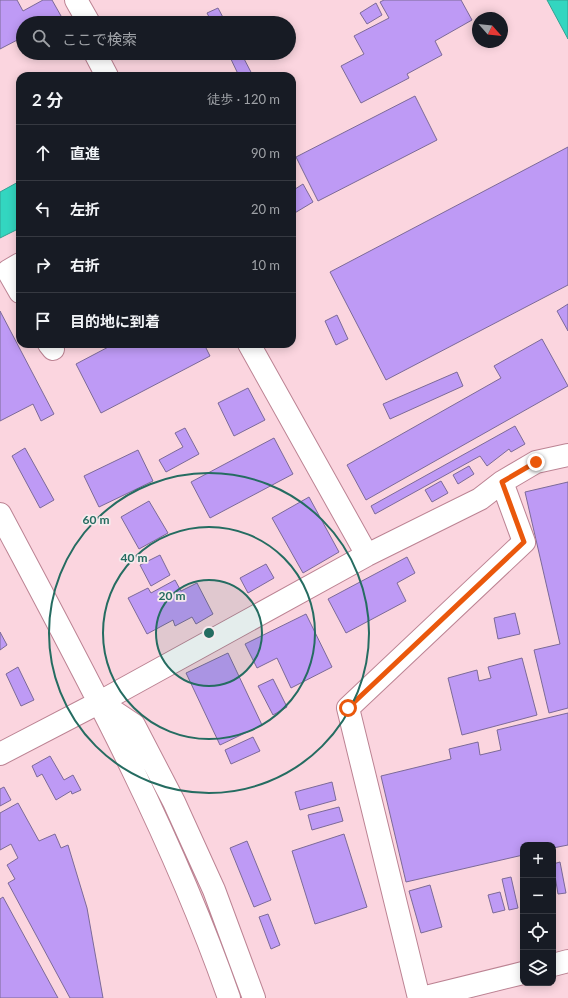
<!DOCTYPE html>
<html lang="ja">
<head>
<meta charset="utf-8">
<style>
	:root { --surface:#171b24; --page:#20242c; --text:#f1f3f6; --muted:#9ea1a6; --line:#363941 }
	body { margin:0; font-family:Lato,"Noto Sans JP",sans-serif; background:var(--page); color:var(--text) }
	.controls { position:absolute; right:12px; bottom:12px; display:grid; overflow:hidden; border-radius:8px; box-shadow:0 2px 10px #0003 }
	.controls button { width:36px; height:36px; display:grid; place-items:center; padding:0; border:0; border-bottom:1px solid var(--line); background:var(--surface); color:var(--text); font:20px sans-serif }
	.compass { position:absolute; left:472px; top:12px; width:36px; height:36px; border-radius:50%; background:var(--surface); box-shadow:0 2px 10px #0003; rotate:117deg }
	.stop { position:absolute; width:12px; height:12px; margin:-9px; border:3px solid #ea580c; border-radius:50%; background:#fff }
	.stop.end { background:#ea580c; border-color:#fff; box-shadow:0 1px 4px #0008 }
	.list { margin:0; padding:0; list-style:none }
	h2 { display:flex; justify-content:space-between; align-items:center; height:52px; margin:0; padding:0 16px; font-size:17px }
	h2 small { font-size:13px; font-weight:400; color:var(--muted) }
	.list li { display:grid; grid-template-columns:26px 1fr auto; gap:12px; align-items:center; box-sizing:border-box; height:56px; padding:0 16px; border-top:1px solid var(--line) }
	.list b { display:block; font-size:15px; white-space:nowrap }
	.list em { font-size:13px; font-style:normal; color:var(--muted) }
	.icon { flex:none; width:22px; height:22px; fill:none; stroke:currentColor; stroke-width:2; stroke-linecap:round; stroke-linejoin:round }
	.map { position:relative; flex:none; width:568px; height:998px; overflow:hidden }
	.search { position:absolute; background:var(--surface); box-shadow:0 2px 10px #0003; left:16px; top:16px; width:280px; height:44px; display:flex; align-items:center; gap:10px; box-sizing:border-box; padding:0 14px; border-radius:22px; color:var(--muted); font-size:15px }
	.panel { position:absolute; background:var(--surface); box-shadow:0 2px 10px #0003; left:16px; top:72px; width:280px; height:276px; border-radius:12px }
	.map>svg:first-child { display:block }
	.water { fill:#33d6c0; stroke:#35a092 }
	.building { fill:#be9af5; stroke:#7c6a98 }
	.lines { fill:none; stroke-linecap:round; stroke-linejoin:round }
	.minor-casing { stroke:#bc8393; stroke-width:24 }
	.minor { stroke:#fff; stroke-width:22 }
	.route { stroke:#ea580c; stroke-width:5 }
	.ring { fill:none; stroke:#256c61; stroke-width:2 }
	.centre { fill:#256c61; stroke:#f7eaed; stroke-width:2 }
	.ring-label { font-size:12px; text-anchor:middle; font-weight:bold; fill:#256c61; stroke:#f7eaed; stroke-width:3.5; stroke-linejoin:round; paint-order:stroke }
</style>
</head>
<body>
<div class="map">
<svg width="568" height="998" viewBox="0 0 568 998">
	<rect width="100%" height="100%" fill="#fbd5df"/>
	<path class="water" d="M 547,0 L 568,0 L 568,39 Z
		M 20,181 L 20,228 L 0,238 L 0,192 Z"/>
	<path class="building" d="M 0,0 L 17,0 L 23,11 L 43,0 L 52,0 L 65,23 L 23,23 L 23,37 L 0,49 Z
		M 384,0 L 461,0 L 472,20 L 435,41 L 442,55 L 407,74 L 409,78 L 361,103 L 341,66 L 364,54 L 354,36 L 389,18 L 380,2 Z
		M 376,3 L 382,15 L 367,24 L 360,13 Z
		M 218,8 L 226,23 L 212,23 L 207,13 Z
		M 228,53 L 241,53 L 253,76 L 239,76 Z
		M 415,96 L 437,140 L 318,201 L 296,157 Z
		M 568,147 L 568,285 L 386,380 L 330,272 Z
		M 303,184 L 313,202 L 293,214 L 292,191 Z
		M 568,304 L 568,331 L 557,311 Z
		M 0,311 L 54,414 L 41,421 L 33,404 L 0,421 Z
		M 337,315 L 348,339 L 336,345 L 325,321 Z
		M 542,339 L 568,386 L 366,500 L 347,465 L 501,378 L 494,366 Z
		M 114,344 L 204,344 L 210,356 L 101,413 L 76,364 Z
		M 457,372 L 463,386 L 390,419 L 383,404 Z
		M 248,388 L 265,420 L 234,436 L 218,403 Z
		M 515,426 L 525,444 L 511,452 L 509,449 L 487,466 L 480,456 L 375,514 L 371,506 Z
		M 185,428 L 199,454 L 166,472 L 159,460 L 183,447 L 175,433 Z
		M 274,438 L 293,474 L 210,518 L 191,482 Z
		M 25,448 L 54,500 L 40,508 L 12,456 Z
		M 138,450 L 153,481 L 99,507 L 84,476 Z
		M 469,466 L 474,474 L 458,484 L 453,475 Z
		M 441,481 L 448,493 L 432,502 L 425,490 Z
		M 568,482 L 568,708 L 549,713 L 534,650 L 560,644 L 525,492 Z
		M 309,497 L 339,552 L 303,573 L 272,518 Z
		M 149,501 L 168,533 L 139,549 L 121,517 Z
		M 160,555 L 170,575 L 151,586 L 140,565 Z
		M 407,557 L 415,573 L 397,583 L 406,601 L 346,633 L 328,599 Z
		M 266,564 L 274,578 L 248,593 L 240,578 Z
		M 175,580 L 181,591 L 197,583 L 213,614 L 196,624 L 192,617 L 175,626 L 173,620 L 147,634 L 128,598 L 148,588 L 151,593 Z
		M 515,613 L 520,634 L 498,639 L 494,618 Z
		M 306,614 L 332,667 L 291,688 L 277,658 L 257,668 L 245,644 Z
		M 0,632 L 7,645 L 0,650 Z
		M 228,653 L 262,725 L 220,745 L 186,673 Z
		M 522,658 L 537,715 L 462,735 L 448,678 L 477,670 L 479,681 L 491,678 L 488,667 Z
		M 18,667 L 34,700 L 21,706 L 6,674 Z
		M 273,679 L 287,707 L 273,715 L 258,686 Z
		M 568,713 L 568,845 L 553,848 L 553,845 L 523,845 L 523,855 L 406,882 L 381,776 L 451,759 L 449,749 L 478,742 L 480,755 L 501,750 L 497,730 Z
		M 253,737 L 260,751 L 231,764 L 225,750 Z
		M 50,756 L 64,780 L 73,775 L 81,790 L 72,794 L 71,791 L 56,800 L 42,774 L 37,777 L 32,766 Z
		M 332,782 L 336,800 L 300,810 L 295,792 Z
		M 4,787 L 11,800 L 0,806 L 0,789 Z
		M 18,803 L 39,841 L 55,834 L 61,848 L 68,845 L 87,908 L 103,998 L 70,998 L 8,883 L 15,879 L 7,865 L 18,858 L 11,844 L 0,850 L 0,813 Z
		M 339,807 L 343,821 L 312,830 L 308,815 Z
		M 344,834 L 367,907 L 315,924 L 292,851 Z
		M 247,841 L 271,900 L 254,907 L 230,848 Z
		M 560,862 L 566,893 L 558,894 L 553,864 Z
		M 511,877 L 518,908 L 509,910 L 502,879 Z
		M 430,885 L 442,927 L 421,933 L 409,891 Z
		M 500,892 L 505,910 L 493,913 L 488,895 Z
		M 3,897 L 58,998 L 0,998 L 0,899 Z
		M 268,914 L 280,945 L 271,949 L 259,917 Z"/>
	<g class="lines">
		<g class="minor-casing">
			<path id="minor" d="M 76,0 L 89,23
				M 95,53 L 107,76
				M 20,264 L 8,271 L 20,292
				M 49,344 L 53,349
				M 249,344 L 367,555
				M 0,514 C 84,672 170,829 229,998
				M 101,703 L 134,725 L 174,802 L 214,890 L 254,998
				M 0,754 L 100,702 L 367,555 L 480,499 L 502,482 L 536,462 L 568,455
				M 553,965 L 568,961
				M 419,998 L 348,708 L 524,542 L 502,482
				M 422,998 L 523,973"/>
		</g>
		<use href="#minor" class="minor"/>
	</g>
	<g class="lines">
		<path class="route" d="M 348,708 L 524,542 L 502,482 L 536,462"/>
	</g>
	<circle cx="209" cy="633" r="53" fill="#256c61" fill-opacity=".12"/>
	<g class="ring">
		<circle cx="209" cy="633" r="53"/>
		<circle cx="209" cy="633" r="106"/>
		<circle cx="209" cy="633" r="160"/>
	</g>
	<circle cx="209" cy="633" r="6" class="centre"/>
	<g class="ring-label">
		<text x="96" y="524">60 m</text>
		<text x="134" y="562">40 m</text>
		<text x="172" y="600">20 m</text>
	</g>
</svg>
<div class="controls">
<button>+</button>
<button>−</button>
<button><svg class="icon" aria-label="locate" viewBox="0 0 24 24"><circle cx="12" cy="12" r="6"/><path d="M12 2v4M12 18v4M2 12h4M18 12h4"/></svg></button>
<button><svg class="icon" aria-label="layers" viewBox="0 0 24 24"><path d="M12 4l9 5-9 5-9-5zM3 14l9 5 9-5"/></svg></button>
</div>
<svg class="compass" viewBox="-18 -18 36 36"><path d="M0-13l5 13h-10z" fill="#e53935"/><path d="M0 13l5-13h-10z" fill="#9ea1a6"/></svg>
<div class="stop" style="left:348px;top:708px"></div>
<div class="stop end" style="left:536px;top:462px"></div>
<div class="search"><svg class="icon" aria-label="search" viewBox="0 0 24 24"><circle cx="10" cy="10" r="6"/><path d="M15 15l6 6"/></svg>ここで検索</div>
<section class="panel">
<h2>2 分<small>徒歩 · 120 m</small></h2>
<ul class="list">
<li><svg class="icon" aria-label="ahead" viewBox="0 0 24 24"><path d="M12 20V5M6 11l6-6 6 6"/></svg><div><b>直進</b></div><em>90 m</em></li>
<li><svg class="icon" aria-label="left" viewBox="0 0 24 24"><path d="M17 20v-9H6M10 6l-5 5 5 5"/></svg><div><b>左折</b></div><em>20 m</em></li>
<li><svg class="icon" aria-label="right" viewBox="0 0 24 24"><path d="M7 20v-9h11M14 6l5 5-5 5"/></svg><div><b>右折</b></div><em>10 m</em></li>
<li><svg class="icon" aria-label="arrive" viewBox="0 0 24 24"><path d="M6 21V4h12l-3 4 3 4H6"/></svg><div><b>目的地に到着</b></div></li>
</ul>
</section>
</div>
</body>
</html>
